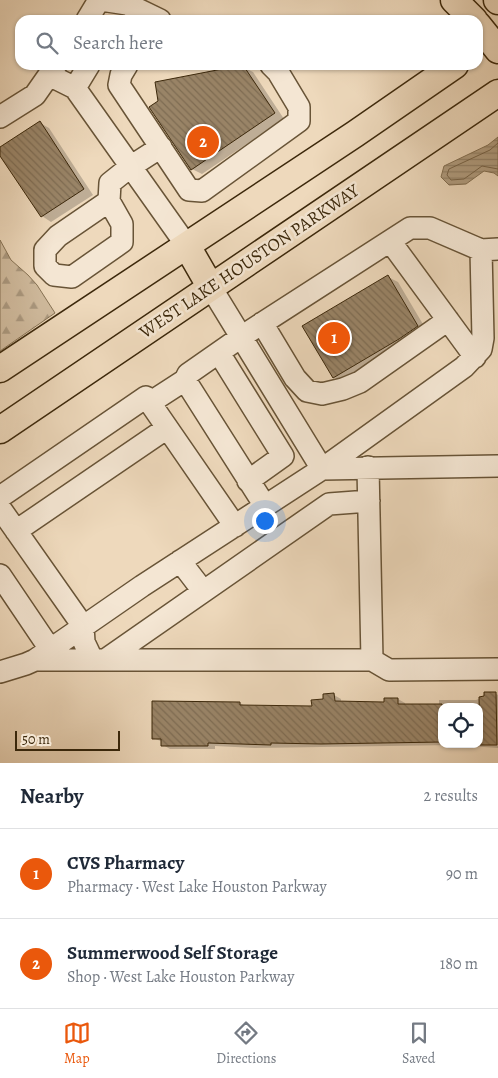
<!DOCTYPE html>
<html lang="en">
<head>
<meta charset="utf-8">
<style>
	:root { --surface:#fff; --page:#f6f6f7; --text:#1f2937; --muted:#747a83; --line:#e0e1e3; --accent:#ea580c }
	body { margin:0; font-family:Alegreya,serif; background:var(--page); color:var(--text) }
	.controls { position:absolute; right:15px; bottom:15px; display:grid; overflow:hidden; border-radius:10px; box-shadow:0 1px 4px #0004 }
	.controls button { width:45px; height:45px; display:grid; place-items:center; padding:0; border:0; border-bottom:1px solid var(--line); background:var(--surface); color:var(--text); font:25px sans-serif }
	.scale { position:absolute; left:15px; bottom:12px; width:105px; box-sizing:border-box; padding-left:5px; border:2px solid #3c280b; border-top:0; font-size:14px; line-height:18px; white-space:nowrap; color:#3c280b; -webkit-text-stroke:4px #f4e6d3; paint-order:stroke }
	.you { position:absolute; left:264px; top:520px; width:18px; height:18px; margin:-12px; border:4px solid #fff; border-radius:50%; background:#1a73e8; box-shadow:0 0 0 8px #1a73e833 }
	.badge { display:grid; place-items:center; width:32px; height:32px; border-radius:50%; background:var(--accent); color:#fff; font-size:16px; font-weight:700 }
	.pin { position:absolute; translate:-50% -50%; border:2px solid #fff; box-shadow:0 1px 5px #0006 }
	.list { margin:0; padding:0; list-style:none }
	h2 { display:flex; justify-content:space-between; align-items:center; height:65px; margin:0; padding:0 20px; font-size:21px }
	h2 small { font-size:16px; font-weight:400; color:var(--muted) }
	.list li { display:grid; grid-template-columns:32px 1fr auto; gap:15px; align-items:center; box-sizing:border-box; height:90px; padding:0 20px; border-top:1px solid var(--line) }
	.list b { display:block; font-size:19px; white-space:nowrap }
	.list p { margin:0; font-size:16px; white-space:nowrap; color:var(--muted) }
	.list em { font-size:16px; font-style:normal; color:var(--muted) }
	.icon { flex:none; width:28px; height:28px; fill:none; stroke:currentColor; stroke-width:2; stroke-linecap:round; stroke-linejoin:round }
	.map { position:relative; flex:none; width:498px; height:763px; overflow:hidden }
	.search { position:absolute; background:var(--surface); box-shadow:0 1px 4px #0004; left:15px; right:15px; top:15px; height:55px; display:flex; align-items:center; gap:12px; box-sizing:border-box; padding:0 18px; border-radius:15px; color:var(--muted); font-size:19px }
	.sheet { height:245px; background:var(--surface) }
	nav { display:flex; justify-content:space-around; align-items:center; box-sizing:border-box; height:70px; border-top:1px solid var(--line); background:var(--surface); font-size:14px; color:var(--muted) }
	nav a { display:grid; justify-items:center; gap:2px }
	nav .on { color:var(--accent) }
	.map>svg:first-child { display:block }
	.forest { fill:url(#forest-firs); stroke:#867254 }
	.water { fill:url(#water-rules); stroke:#826e51 }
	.shadow { fill:#0003; fill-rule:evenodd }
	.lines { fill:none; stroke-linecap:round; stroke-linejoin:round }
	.shore { stroke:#766246; stroke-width:1 }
	.building { fill:url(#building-back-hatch); stroke:#3c280b }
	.minor-casing { stroke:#685437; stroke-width:24 }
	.major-casing { stroke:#3c280b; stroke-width:29 }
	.minor { stroke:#f4e6d3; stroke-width:21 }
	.major { stroke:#eed9bc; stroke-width:26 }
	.labels { text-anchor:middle; stroke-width:5; stroke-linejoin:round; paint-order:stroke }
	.street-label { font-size:18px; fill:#3c280b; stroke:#f4e6d3 }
</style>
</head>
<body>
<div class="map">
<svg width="498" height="763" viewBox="0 0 498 763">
	<defs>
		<pattern id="forest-firs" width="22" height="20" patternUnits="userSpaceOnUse" patternTransform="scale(1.25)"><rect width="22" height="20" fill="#d0bb9e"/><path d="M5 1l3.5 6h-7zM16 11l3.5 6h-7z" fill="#aa987f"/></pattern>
		<pattern id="water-rules" width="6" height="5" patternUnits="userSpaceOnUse" patternTransform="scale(1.25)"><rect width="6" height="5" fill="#b19d80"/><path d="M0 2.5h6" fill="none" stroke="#918067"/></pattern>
		<pattern id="building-back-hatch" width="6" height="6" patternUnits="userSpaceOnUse" patternTransform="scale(1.25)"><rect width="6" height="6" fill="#998467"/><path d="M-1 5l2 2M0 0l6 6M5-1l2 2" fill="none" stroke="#7e6c53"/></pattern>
	</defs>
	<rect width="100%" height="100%" fill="#eed9bc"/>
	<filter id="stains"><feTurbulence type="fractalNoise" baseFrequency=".004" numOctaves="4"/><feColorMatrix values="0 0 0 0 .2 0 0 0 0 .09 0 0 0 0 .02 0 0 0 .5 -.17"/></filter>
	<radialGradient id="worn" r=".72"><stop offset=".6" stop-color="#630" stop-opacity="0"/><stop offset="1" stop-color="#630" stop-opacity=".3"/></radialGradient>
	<path class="forest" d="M 0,240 L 11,260 L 28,275 L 37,285 L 55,313 L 0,351 Z"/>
	<path class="water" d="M 498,137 L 498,176 L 494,173 L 484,171 L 466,184 L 449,185 L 441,177 L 444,166 L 488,145 Z"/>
	<path class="shadow" d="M 243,67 L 253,72 L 284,119 L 202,174 L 192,169 Z
		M 40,123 L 49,128 L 93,195 L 51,222 L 42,216 L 0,153 L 0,149 Z
		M 388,277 L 398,282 L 427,331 L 343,383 L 334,377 Z
		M 495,693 L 498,695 L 498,748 L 455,745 L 255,748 L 215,746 L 215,749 L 170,749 L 163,745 L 163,742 L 153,738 L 240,703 L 245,706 L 313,707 L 334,695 L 341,699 L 341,702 L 386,704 L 398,699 L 405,703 L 405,705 L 439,705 L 439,700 L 476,700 ZM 442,707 L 479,707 L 479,744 L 442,744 Z"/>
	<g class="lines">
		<path class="shore" d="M 498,143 L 490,150 L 449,169 L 447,175 L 451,180 L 464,179 L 482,166 L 498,169"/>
	</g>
	<path class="building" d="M 243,65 L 275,113 L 191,170 L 149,107 L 158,101 L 155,82 Z
		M 40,121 L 84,189 L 41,217 L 0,156 L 0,147 Z
		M 388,275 L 418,326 L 399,339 L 333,378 L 302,326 Z
		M 484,692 L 496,692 L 497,745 L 480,745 L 479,697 L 484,696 Z
		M 334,693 L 335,701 L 384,702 L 384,698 L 398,698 L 398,704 L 442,704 L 442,742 L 321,744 L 271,743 L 271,745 L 208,743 L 208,746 L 161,746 L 161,739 L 152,739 L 152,701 L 240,702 L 240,705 L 312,706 L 311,700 L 323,699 L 323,694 Z"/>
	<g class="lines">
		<g class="minor-casing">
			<path id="minor" d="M 101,0 L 127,4
				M 123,0 L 127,4 L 160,20
				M 87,20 L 99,0
				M 127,65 L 121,75 L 119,85 L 189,190 L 202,191 L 299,121 L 299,107 L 278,72 L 271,65
				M 49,75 L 75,88 L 187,246
				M 75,88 L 89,65
				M 0,117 L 35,95 L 56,65
				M 109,201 L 58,236 L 45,250 L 45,266 L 54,275 L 72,277 L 122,242 L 122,224 L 109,201 L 110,183 L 130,167 L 161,147
				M 390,241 L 475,357
				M 210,286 L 322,469
				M 262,323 L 295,378 L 307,391 L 322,394 L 343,389 L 360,382 L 448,320
				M 219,353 L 283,456 L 248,481
				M 151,402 L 185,380
				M 368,467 L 372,660 L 389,670 L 498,669
				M 322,469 L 498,466
				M 0,497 L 146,397 L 235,526
				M 265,506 L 185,380 L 188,374 L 241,337 L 410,228 L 430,228 L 481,250 L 498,249
				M 0,508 L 83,626 L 84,642 L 92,659
				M 16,531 L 167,428
				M 180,561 L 203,591
				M 0,575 L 50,649
				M 35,660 L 372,660
				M 105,660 L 329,504 L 369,501
				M 0,672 L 26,664 L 35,660 L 142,586 L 322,469 L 464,367 L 481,349 L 483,338 L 481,250"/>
		</g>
		<g class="major-casing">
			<path id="major" d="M 454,0 L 474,20
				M 497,0 L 498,1
				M 478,25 L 498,50
				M 187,246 L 210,286
				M 0,369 L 355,134 L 455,65
				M 0,430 C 165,317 332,206 498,93"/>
		</g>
		<use href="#minor" class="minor"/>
		<use href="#major" class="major"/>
	</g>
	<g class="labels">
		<g class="street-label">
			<text transform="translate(249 261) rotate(-34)" y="6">WEST LAKE HOUSTON PARKWAY</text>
		</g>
	</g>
	<rect width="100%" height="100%" filter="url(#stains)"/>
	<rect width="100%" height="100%" fill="url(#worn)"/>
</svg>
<div class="controls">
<button><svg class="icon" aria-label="locate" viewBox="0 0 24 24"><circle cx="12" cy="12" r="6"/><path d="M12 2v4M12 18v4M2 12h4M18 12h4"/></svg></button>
</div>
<div class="scale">50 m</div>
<div class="you"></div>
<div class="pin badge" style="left:334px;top:338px">1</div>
<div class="pin badge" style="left:203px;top:142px">2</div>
<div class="search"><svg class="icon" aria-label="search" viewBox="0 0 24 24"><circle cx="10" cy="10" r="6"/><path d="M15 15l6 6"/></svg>Search here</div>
</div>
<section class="sheet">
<h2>Nearby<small>2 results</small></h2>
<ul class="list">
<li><span class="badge">1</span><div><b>CVS Pharmacy</b><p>Pharmacy · West Lake Houston Parkway</p></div><em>90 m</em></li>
<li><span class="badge">2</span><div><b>Summerwood Self Storage</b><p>Shop · West Lake Houston Parkway</p></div><em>180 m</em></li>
</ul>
</section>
<nav>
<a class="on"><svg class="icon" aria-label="map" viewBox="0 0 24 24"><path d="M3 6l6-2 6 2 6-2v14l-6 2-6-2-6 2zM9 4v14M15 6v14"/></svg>Map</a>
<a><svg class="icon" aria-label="directions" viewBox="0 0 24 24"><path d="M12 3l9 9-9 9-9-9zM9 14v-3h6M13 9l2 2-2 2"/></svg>Directions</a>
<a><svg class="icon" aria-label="saved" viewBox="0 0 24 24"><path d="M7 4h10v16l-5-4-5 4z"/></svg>Saved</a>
</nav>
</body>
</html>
